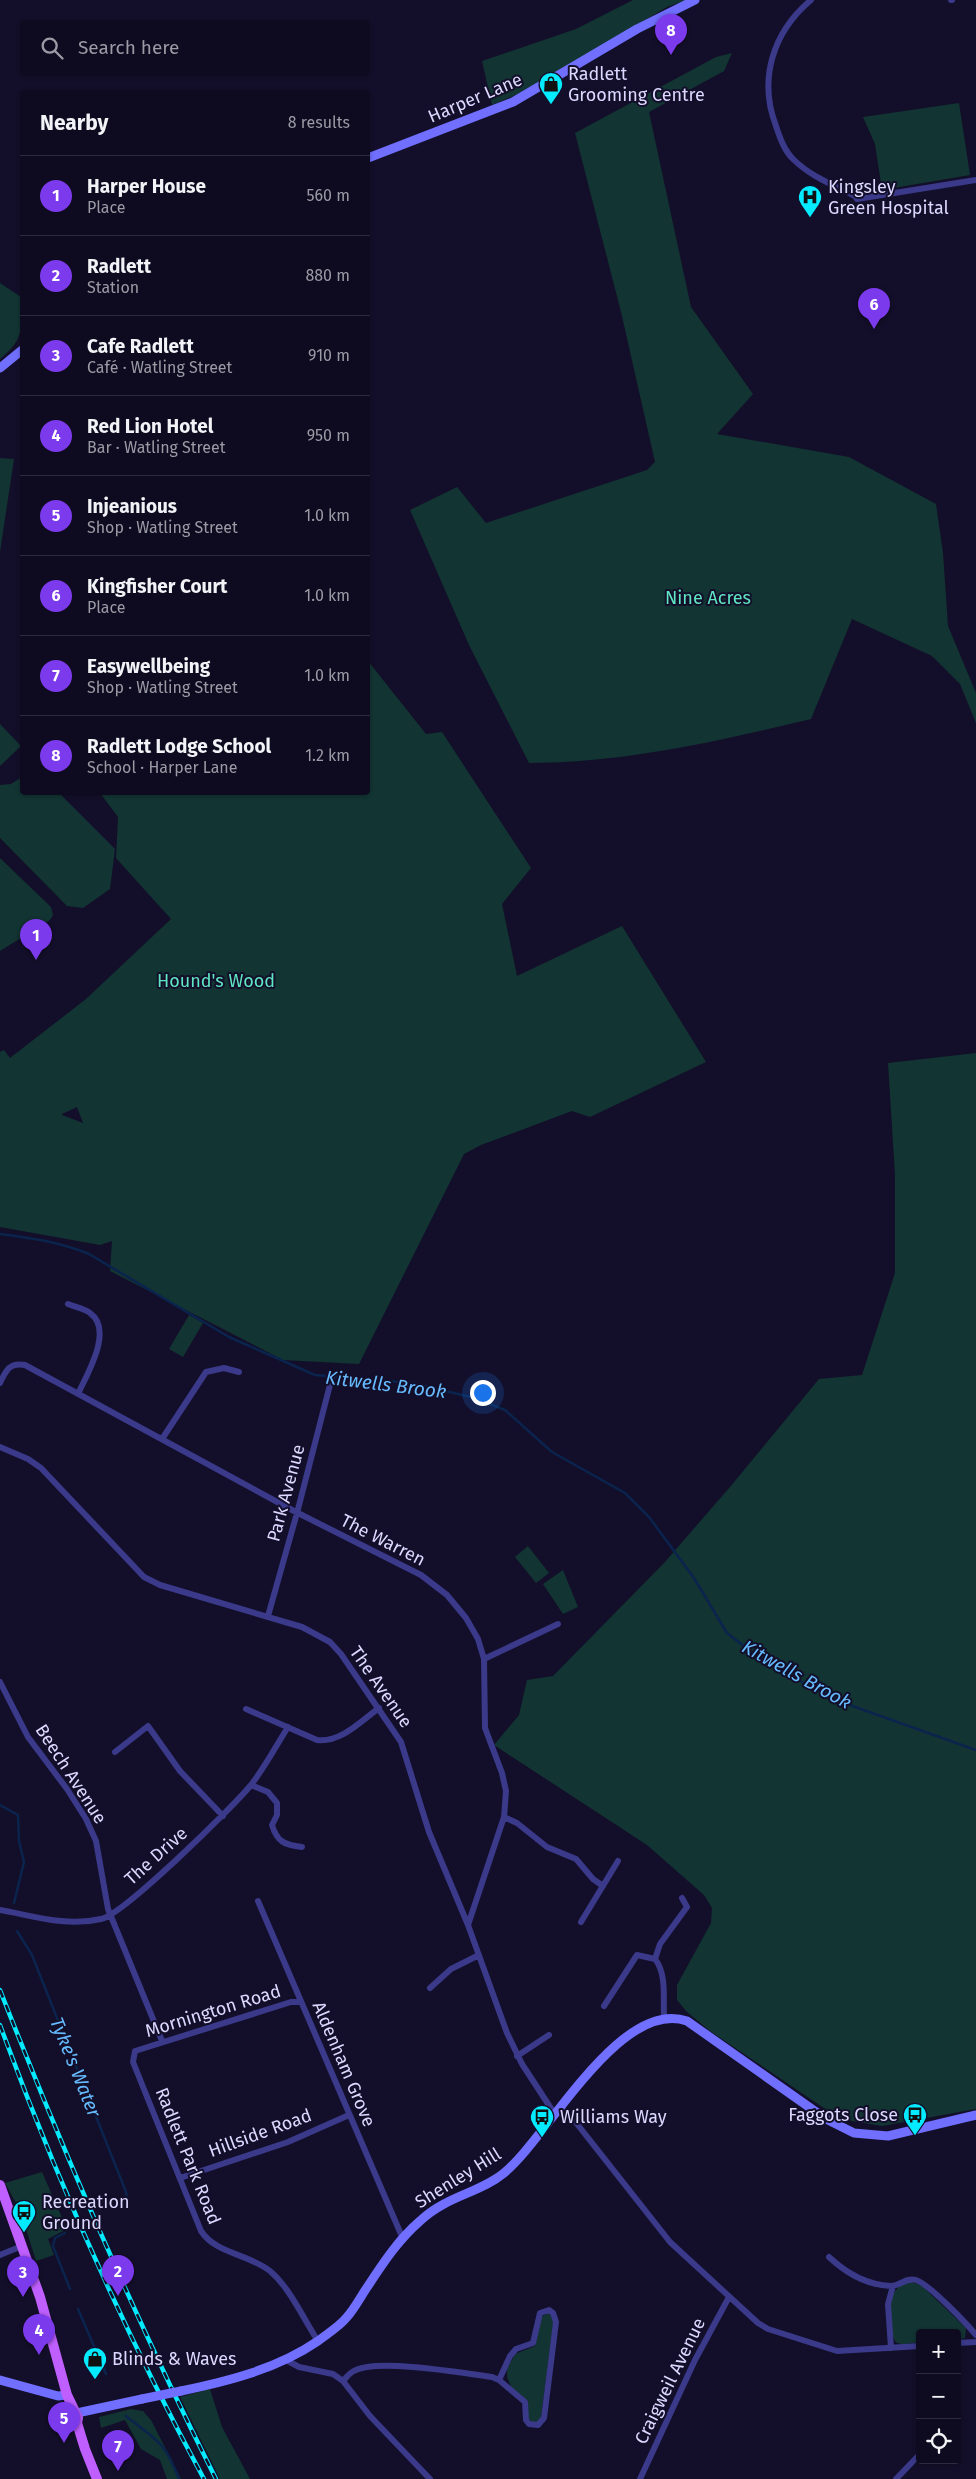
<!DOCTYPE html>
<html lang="en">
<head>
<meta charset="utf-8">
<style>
	:root { --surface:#0e0b20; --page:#1c192d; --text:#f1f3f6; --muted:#9b9ba5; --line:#2e2b3e; --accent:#7c3aed }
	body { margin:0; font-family:"Fira Sans",sans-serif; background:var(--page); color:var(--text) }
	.controls { position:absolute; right:15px; bottom:15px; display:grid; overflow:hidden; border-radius:5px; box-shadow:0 1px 4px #0004 }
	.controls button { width:45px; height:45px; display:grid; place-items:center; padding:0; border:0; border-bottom:1px solid var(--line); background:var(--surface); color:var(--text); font:25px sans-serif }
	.you { position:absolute; left:482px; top:1392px; width:18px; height:18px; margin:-12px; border:4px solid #fff; border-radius:50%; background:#1a73e8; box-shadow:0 0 0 8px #1a73e833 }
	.badge { display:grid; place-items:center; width:32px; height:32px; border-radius:50%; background:var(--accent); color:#fff; font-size:16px; font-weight:700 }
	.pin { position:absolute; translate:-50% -41px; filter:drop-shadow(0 1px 2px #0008) }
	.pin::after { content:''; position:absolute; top:26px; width:18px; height:15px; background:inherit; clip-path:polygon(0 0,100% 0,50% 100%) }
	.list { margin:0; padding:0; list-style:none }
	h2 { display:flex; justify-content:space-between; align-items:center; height:65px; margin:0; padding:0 20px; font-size:21px }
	h2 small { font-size:16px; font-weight:400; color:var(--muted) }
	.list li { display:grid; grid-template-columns:32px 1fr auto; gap:15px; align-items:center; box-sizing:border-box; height:80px; padding:0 20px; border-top:1px solid var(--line) }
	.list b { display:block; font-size:19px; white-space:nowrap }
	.list p { margin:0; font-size:16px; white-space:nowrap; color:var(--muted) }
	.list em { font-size:16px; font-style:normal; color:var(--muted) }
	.icon { flex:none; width:28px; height:28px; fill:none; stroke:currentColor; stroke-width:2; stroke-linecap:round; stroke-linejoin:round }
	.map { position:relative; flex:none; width:976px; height:2479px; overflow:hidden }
	.search { position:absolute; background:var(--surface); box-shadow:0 1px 4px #0004; left:20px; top:20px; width:350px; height:55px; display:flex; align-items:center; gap:12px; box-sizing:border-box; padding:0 18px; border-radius:5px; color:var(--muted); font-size:19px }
	.panel { position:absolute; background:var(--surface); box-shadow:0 1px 4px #0004; left:20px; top:90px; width:350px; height:705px; border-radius:5px }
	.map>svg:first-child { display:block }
	.green { fill:#123432; fill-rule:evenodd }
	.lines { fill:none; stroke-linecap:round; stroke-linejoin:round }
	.stream { stroke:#0a244e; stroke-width:2.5 }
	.street { stroke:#3a398a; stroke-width:6 }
	.secondary { stroke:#706fff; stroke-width:9 }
	.primary { stroke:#c05fff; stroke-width:10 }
	.rail-casing { stroke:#04eaff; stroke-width:4.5 }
	.rail { stroke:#130f2a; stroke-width:2.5; stroke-dasharray:8; stroke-linecap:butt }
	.secondary-bridge { stroke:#706fff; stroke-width:9 }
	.labels { text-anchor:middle; stroke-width:4; stroke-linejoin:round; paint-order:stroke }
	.poi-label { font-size:18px; fill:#dcd8ff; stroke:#130f2a; text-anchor:start }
	.street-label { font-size:18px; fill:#dcd8ff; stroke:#130f2a }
	.park-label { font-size:18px; fill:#5ee5c1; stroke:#130f2a }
	.water-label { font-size:19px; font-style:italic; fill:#6bf; stroke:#130f2a }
</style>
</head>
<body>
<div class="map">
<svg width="976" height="2479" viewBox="0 0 976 2479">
	<rect width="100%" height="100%" fill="#130f2a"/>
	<path class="green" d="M 633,0 L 686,0 L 667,7 L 534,87 L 492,105 L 482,61 L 576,29 Z
		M 732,53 L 724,71 L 649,112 L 691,307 L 753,394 L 717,434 L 849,457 L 936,504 L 943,553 L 948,626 L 976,693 L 976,723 L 960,684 L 932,656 L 852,619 L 811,719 C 719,741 624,763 529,763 L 469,645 L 410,510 L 457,487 L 486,523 L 647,470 L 655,462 L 621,312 L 575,133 L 716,57 Z
		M 959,103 L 970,175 L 882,190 L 875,144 L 863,117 Z
		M 0,283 L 21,297 C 22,327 25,339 0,359 Z
		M 0,458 L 14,459 L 0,552 Z
		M 368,661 L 426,734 L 442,732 L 531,868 L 502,904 L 517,976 L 622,926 L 706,1062 L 590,1117 L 572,1111 L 481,1145 L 464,1154 L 359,1364 L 283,1360 L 110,1271 L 112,1241 L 100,1245 L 0,1227 L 0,1052 L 4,1050 L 10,1058 L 86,999 L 171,919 L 116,858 L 118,817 L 100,793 L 368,792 ZM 77,1107 L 83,1123 L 62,1115 L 62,1114 Z
		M 0,724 L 21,746 L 0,766 Z
		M 22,777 L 22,792 L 59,793 L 115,849 L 110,889 L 83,908 L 67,906 L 0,838 L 0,785 L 11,784 Z
		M 0,858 L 51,907 L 53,915 L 50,920 L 0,951 Z
		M 976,1053 L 976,2109 L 882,2126 L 840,2119 L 710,2031 L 687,2012 L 677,2000 L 677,1985 L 711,1923 L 712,1908 L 704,1895 L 647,1845 L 494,1745 L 519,1715 L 527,1680 L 553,1676 L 664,1563 L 730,1487 L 819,1379 L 862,1375 L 895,1273 L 895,1175 L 888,1063 Z
		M 189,1315 L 203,1323 L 183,1357 L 169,1349 Z
		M 528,1546 L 549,1573 L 536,1583 L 515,1557 Z
		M 563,1570 L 578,1607 L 563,1614 L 543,1584 Z
		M 42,2172 L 67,2229 L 48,2239 L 54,2255 L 36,2261 L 20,2210 L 5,2183 Z
		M 911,2282 L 921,2285 L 966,2328 L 965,2338 L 957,2340 L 957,2333 L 920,2333 L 920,2342 C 913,2343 901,2346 896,2342 C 889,2336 890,2303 892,2295 L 900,2285 Z
		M 548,2313 L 554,2317 L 541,2417 L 539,2422 L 531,2422 L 527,2416 L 528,2401 L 512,2389 L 507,2377 L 507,2369 L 515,2354 L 535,2346 L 541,2317 Z
		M 210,2389 L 222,2427 L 250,2479 L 220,2479 L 180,2397 Z
		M 131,2409 L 143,2411 L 151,2420 L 181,2479 L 167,2479 L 160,2460 L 141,2449 L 125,2420 L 101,2428 L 99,2417 Z"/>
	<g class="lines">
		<path class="stream" d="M 0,1234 C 31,1238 60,1242 89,1254 L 229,1337 L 315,1375 L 412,1383 L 475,1398 L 505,1410 L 552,1452 L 625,1493 L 649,1517 L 694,1578 L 727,1633 L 750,1651 L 800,1681 L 847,1704 L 976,1750
			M 0,1805 L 18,1815 L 19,1841 L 24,1862 L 14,1903
			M 17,1931 L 32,1955 L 126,2192 L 127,2200 L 125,2206
			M 65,2233 L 55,2238 L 53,2246 L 70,2289
			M 78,2309 L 106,2374
			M 126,2416 C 157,2441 164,2440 179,2479"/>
		<path class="street" d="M 811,0 C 773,32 758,79 776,126 C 780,138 784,150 793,159 C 811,177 834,185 855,196 L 857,199 L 976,180
			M 951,0 L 952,0
			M 68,1304 C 75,1307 85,1309 90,1313 C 114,1330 87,1374 78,1394
			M 0,1383 C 6,1370 10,1362 25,1365 L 292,1510 L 421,1575 L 447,1595 L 466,1618 L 478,1639 L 484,1659 L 485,1728 L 502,1773 L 506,1791 L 504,1817 L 468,1925
			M 162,1439 L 206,1372 L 224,1368 L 239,1372
			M 0,1447 L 28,1459 L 41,1468 L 144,1577 L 160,1585 L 302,1627 L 330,1642 L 341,1654 L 401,1742 L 429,1832 L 468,1925 L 507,2033 L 522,2064 L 554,2113
			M 268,1616 L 297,1513 L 332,1377
			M 484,1659 L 558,1624
			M 0,1682 L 28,1737 L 67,1789 L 86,1819 L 96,1841 L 108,1909 L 162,2041
			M 246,1709 L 317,1740 C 341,1743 361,1721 379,1708
			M 115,1752 L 148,1726 L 180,1771 L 223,1816
			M 251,1785 L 268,1792 L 277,1803 L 277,1815 L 272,1825 C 277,1842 285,1845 302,1847
			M 504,1817 L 517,1823 L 547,1847 L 576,1859 L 593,1879 L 603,1886
			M 258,1901 L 403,2239
			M 0,1910 C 34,1916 66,1927 101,1919 C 123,1915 233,1807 251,1785 C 265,1767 276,1746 288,1727
			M 581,1922 L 618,1861
			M 430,1988 L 451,1969 L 479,1955
			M 301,2002 L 291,2002 L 135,2051 L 133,2062 L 201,2231 C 216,2254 249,2254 270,2271 C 290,2288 303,2318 318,2341
			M 604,2006 L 637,1955 L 655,1959
			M 664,2017 C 663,1999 667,1974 655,1959 L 660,1944 L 687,1907 L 682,1898
			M 517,2056 L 549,2035
			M 560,2107 L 570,2115 L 670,2242 L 758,2323 L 768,2329 L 837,2351 L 920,2346
			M 180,2178 L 288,2142 L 349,2115
			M 0,2255 L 22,2246
			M 829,2257 C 846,2273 867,2285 891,2286 C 900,2286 906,2277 916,2280 C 929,2284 966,2323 976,2335
			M 957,2343 L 976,2342
			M 891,2348 L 888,2304 L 893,2286
			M 286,2360 L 299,2367 L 333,2374 L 343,2381 L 370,2416 L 430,2479
			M 343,2381 C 346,2378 349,2373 354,2371 C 376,2358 464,2373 492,2377 L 499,2380 L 525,2402 L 526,2420 L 529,2424 L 538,2425 L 544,2418 L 556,2322 L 553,2313 L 549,2310 L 540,2313 L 533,2343 L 516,2349 L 510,2356 L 499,2380
			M 640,2479 L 695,2360 L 729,2297
			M 896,2479 L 920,2454"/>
		<path class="secondary" d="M 368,158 L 513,102 L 637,29 L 695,0
			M 0,368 L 22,350
			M 0,2380 L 58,2396 L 67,2395
			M 181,2391 C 229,2381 277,2369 318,2341 C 327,2334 340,2326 347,2317 C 355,2308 361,2296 368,2286 C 383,2263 399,2239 420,2221 C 446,2196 480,2193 504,2173 C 548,2137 620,1998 687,2021 L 826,2119 L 854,2133 L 888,2136 L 976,2115
			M 77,2413 L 142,2399"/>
		<path class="primary" d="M 0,2185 L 40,2297 L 67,2395 L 78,2418 L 77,2423 L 85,2449 L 97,2479"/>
		<g class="rail-casing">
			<path id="rail" d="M 0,1990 C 65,2156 136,2320 216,2479
				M 0,2025 C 57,2181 125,2333 204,2479"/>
		</g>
		<use href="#rail" class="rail"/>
		<path class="secondary-bridge" d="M 142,2399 L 181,2391"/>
	</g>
	<defs>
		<g id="shop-pin" transform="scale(1.25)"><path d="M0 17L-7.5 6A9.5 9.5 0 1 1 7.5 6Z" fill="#04eaff" stroke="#130f2a"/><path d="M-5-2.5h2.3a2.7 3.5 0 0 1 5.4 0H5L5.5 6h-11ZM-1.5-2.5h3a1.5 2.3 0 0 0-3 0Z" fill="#111"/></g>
		<g id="hospital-pin" transform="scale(1.25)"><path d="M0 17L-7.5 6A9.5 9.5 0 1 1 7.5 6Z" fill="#04eaff" stroke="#130f2a"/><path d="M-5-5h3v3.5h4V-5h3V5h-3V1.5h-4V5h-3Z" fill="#111"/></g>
		<g id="bus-pin" transform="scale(1.25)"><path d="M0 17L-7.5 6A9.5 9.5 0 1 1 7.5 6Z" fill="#04eaff" stroke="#130f2a"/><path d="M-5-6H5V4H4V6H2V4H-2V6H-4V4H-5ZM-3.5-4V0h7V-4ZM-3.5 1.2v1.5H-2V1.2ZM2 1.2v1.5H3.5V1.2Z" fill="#111"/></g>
	</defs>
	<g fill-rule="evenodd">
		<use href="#shop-pin" x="551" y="84"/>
		<use href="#hospital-pin" x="810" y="197"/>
		<use href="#bus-pin" x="915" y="2115"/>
		<use href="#bus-pin" x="542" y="2117"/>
		<use href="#bus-pin" x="24" y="2212"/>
		<use href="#shop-pin" x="95" y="2359"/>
	</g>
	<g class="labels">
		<g class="poi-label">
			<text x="568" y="80">Radlett<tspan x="568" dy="21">Grooming Centre</tspan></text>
			<text x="828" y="193">Kingsley<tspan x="828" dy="21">Green Hospital</tspan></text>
			<text x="898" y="2121" text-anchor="end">Faggots Close</text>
			<text x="560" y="2123">Williams Way</text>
			<text x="42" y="2208">Recreation<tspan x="42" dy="21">Ground</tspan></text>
			<text x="112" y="2365">Blinds &amp; Waves</text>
		</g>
		<g class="street-label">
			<text transform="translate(475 98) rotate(-23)" y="6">Harper Lane</text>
			<text transform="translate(286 1493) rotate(-75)" y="6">Park Avenue</text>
			<text transform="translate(383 1540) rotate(27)" y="6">The Warren</text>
			<text transform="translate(381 1687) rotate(55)" y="6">The Avenue</text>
			<text transform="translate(71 1774) rotate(57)" y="6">Beech Avenue</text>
			<text transform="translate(156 1856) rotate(-42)" y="6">The Drive</text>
			<text transform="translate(213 2011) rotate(-17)" y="6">Mornington Road</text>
			<text transform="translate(344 2064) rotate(67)" y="6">Aldenham Grove</text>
			<text transform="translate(260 2133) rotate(-20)" y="6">Hillside Road</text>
			<text transform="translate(188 2156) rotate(68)" y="6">Radlett Park Road</text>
			<text transform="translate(458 2178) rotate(-32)" y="6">Shenley Hill</text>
			<text transform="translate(670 2381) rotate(-64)" y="6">Craigweil Avenue</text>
		</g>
		<g class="park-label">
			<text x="708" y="604">Nine Acres</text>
			<text x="216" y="987">Hound's Wood</text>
		</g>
		<g class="water-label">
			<text transform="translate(386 1384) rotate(7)" y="7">Kitwells Brook</text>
			<text transform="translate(797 1674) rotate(29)" y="7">Kitwells Brook</text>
			<text transform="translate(76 2067) rotate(68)" y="7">Tyke's Water</text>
		</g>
	</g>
</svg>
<div class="controls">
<button>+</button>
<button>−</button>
<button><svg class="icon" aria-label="locate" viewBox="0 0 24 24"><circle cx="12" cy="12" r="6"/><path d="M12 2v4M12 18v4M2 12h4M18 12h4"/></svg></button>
</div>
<div class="you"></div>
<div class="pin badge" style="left:36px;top:960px">1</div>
<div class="pin badge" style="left:118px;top:2296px">2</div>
<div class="pin badge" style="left:23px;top:2297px">3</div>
<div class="pin badge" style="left:39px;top:2355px">4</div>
<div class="pin badge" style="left:64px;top:2443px">5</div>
<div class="pin badge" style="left:874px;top:329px">6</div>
<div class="pin badge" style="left:118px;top:2471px">7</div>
<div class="pin badge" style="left:671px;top:55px">8</div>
<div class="search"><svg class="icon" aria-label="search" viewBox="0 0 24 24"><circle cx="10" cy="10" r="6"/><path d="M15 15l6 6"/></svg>Search here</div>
<section class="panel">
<h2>Nearby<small>8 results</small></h2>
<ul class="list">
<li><span class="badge">1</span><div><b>Harper House</b><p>Place</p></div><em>560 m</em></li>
<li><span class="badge">2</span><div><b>Radlett</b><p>Station</p></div><em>880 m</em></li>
<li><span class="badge">3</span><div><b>Cafe Radlett</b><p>Café · Watling Street</p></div><em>910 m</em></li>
<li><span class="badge">4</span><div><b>Red Lion Hotel</b><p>Bar · Watling Street</p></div><em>950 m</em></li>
<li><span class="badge">5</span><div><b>Injeanious</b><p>Shop · Watling Street</p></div><em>1.0 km</em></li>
<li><span class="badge">6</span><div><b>Kingfisher Court</b><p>Place</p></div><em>1.0 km</em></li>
<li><span class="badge">7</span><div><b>Easywellbeing</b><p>Shop · Watling Street</p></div><em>1.0 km</em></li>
<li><span class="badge">8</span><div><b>Radlett Lodge School</b><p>School · Harper Lane</p></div><em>1.2 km</em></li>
</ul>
</section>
</div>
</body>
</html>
